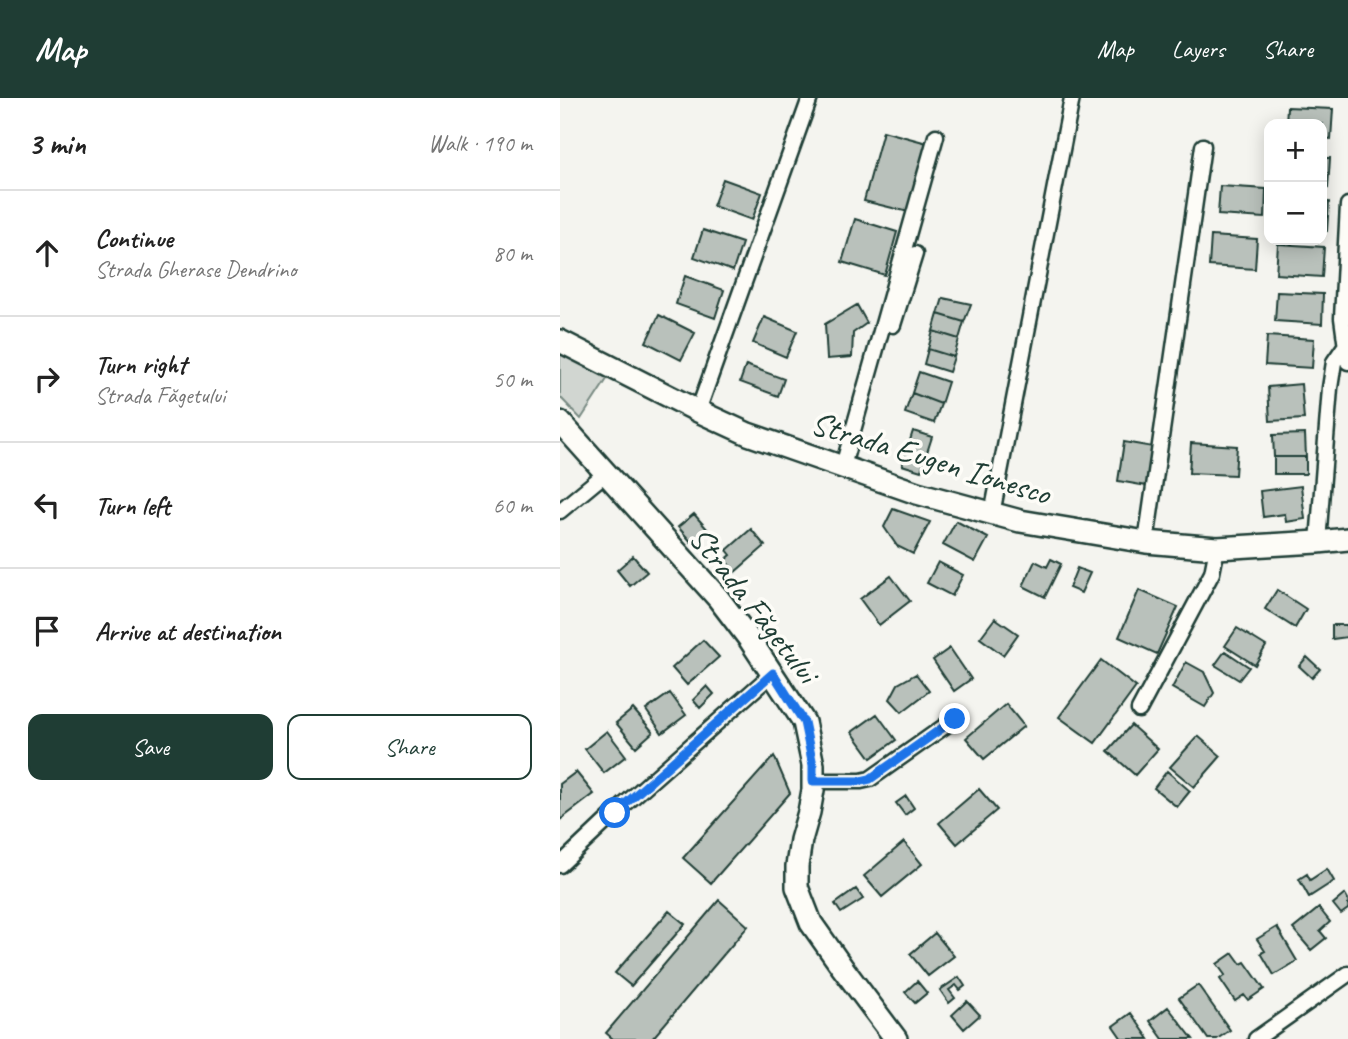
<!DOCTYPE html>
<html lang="en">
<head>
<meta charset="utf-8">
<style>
	:root { --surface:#fff; --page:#f6f6f6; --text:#222; --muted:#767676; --line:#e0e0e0; --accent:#1f3d34 }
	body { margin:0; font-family:Caveat,sans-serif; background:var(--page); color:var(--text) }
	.controls { position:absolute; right:21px; top:21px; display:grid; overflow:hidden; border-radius:14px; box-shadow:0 4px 18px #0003 }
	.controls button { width:63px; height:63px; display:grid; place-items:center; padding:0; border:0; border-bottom:2px solid var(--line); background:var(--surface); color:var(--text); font:35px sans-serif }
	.stop { position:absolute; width:21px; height:21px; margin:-16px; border:5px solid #1a73e8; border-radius:50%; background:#fff }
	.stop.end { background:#1a73e8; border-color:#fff; box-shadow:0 2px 7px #0008 }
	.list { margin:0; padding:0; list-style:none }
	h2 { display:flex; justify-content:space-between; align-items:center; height:91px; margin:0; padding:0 28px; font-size:30px }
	h2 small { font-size:23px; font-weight:400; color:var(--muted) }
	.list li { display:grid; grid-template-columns:46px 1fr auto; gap:21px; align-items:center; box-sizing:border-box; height:126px; padding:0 28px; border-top:2px solid var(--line) }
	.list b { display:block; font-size:26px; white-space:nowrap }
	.list p { margin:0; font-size:23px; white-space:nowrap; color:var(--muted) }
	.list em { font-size:23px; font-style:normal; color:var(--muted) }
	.actions { display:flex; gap:14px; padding:21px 28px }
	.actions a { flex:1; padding:16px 0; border:2px solid var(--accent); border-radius:14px; text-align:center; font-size:24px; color:var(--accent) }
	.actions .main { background:var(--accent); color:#fff }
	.icon { flex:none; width:38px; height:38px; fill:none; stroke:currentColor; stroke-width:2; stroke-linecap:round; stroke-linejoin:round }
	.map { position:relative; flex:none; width:788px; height:941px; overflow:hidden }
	header { display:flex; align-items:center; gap:42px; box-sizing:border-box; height:98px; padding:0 35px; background:var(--accent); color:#fff }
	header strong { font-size:33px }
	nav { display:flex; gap:38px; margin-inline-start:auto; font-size:24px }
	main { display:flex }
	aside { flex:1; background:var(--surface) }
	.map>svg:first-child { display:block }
	.green { fill:#d1d6d1; stroke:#788a82; stroke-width:2 }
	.building { fill:#b9c1bb; stroke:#1f3d34; stroke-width:2 }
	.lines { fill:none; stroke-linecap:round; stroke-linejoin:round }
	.street-casing { stroke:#1f3d34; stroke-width:19 }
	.secondary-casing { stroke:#1f3d34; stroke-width:26 }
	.street { stroke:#fdfcf7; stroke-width:14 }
	.secondary { stroke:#fdfcf7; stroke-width:21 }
	.route { stroke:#1a73e8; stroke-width:9 }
	.labels { text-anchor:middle; stroke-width:7; stroke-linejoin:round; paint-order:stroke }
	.street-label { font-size:33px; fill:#1f3d34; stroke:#fdfcf7 }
</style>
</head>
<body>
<header>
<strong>Map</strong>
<nav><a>Map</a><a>Layers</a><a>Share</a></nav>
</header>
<main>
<aside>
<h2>3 min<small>Walk · 190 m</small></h2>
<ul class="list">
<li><svg class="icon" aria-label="ahead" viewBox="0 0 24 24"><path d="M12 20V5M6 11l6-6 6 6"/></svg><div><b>Continue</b><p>Strada Gherase Dendrino</p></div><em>80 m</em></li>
<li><svg class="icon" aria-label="right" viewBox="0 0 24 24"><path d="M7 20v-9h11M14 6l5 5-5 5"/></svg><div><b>Turn right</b><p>Strada Făgetului</p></div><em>50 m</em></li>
<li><svg class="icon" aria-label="left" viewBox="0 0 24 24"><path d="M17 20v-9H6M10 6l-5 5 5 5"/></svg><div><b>Turn left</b></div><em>60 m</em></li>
<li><svg class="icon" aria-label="arrive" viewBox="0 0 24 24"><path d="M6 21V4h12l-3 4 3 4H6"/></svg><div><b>Arrive at destination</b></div></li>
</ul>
<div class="actions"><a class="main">Save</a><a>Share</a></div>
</aside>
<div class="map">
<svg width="788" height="941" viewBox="0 0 788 941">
	<rect width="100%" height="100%" fill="#f4f4ef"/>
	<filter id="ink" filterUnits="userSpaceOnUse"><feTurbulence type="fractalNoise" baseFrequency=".0143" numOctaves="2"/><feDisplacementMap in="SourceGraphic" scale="14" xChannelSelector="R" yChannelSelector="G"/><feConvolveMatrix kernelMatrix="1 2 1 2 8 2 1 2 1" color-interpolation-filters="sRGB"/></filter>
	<g filter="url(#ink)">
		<path class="green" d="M 0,248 L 49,278 L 21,321 L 0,299 Z"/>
		<path class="building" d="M 727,9 L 773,11 L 771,41 L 762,40 L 762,26 L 726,26 Z
			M 323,33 L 367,45 L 349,114 L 304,103 Z
			M 762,60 L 770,60 L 768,90 L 762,89 Z
			M 163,81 L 202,95 L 192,122 L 153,108 Z
			M 660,88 L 706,91 L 705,120 L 658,117 Z
			M 762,103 L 769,104 L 767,133 L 762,133 Z
			M 295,121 L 337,134 L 325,177 L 282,164 Z
			M 143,132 L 182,145 L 173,173 L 134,159 Z
			M 651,138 L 697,141 L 695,171 L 649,168 Z
			M 718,146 L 764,149 L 762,179 L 716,176 Z
			M 125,178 L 164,192 L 155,220 L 116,206 Z
			M 717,194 L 763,196 L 762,226 L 715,223 Z
			M 383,200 L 411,206 L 404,224 L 378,216 Z
			M 297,207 L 307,225 L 293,235 L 292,259 L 267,261 L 265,226 Z
			M 378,216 L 404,224 L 399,241 L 373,233 Z
			M 99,217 L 135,235 L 121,262 L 86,244 Z
			M 204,219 L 237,233 L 226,259 L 193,245 Z
			M 373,233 L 399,241 L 394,259 L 368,251 Z
			M 707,238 L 754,241 L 752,270 L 705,267 Z
			M 368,251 L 394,259 L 389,274 L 364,266 Z
			M 186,267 L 224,281 L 218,298 L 180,284 Z
			M 359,274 L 388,284 L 381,306 L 352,295 Z
			M 741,286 L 744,321 L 710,323 L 708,289 Z
			M 352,295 L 381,306 L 374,325 L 345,315 Z
			M 353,333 L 372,339 L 361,373 L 342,367 Z
			M 745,336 L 746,359 L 714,359 L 713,337 Z
			M 564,344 L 593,349 L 587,388 L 558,383 Z
			M 631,345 L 677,348 L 675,377 L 629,375 Z
			M 714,359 L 746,359 L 746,376 L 714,376 Z
			M 741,388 L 745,421 L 726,424 L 725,416 L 703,419 L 700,393 Z
			M 333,411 L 370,424 L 353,456 L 337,448 L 324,429 Z
			M 134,416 L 148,432 L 133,446 L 118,429 Z
			M 396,423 L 428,440 L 415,464 L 383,447 Z
			M 191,431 L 205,448 L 175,474 L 165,462 L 171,457 L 167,452 Z
			M 73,458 L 87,474 L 70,488 L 57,472 Z
			M 491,461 L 501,466 L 485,499 L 463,488 L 475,463 L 487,469 Z
			M 378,464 L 403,477 L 392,498 L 367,485 Z
			M 517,470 L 530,475 L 521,495 L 509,490 Z
			M 331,478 L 350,503 L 319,527 L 300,501 Z
			M 579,492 L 618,509 L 597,556 L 559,539 Z
			M 717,492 L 746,511 L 735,530 L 705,511 Z
			M 435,520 L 458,536 L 443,557 L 420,540 Z
			M 772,527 L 787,527 L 788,539 L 772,541 Z
			M 677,530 L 706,548 L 695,567 L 665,548 Z
			M 143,542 L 159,559 L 127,587 L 112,570 Z
			M 390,550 L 411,581 L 394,593 L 373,562 Z
			M 665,553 L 689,569 L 679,582 L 655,567 Z
			M 747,559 L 760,571 L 752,580 L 739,568 Z
			M 541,562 L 576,589 L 535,645 L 499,619 Z
			M 626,564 L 644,574 L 654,595 L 645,609 L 612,590 Z
			M 356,576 L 369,593 L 342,614 L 330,601 L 338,586 Z
			M 147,588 L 154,596 L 140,610 L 133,602 Z
			M 110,595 L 126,617 L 102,635 L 86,612 Z
			M 446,606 L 464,628 L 424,661 L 406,640 Z
			M 73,611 L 93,634 L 76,649 L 56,625 Z
			M 317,616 L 336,642 L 311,660 L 292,634 Z
			M 571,627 L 598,651 L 575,677 L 548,653 Z
			M 47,633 L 66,658 L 44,675 L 25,651 Z
			M 638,638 L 661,658 L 634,689 L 610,669 Z
			M 214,658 L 230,695 L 151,785 L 123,760 Z
			M 607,673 L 630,693 L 617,709 L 594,690 Z
			M 16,674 L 34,696 L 0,722 L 0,686 Z
			M 419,691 L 437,712 L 397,746 L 379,725 Z
			M 346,698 L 354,710 L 345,717 L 336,705 Z
			M 344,744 L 362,766 L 322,799 L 304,778 Z
			M 767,771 L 774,783 L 749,799 L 739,781 L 747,776 L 750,782 Z
			M 296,791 L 303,801 L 281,815 L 275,806 Z
			M 785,796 L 788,801 L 788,811 L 781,816 L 773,806 Z
			M 159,802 L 188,828 L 92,941 L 53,941 L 46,935 Z
			M 759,810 L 770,824 L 760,833 L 766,840 L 751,852 L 733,831 Z
			M 109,813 L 125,826 L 71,888 L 55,875 Z
			M 717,829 L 737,863 L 714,877 L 701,855 L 705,853 L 697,841 Z
			M 375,835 L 394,858 L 368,878 L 350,856 Z
			M 673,855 L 681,866 L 685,864 L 704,891 L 688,902 L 684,897 L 675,903 L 660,881 L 665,877 L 657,866 Z
			M 399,879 L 405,888 L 400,892 L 396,887 L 389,892 L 395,900 L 389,905 L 380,892 Z
			M 357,883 L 367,895 L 355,905 L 345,894 Z
			M 638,887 L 670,932 L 657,941 L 648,941 L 619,900 Z
			M 407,903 L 420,917 L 404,931 L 392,917 Z
			M 608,909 L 633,941 L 603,941 L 590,923 Z
			M 571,915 L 589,941 L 562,941 L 553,928 Z"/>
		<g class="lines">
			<g class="street-casing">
				<path id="street" d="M 788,107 L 782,220 L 788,264
					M 333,227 L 355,156
					M 138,313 L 250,0
					M 283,368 L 376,38
					M 0,413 L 46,375
					M 432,416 L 512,0
					M 586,444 L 643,48
					M 758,444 L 770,290 L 774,264 L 785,248
					M 579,612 L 652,475 L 657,450
					M 253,683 L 301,683 L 310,681 L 395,621
					M 0,767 L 55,715 L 213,575
					M 696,941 L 788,876"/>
			</g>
			<g class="secondary-casing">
				<path id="secondary" d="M 0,243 L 138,313 L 188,336 L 357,395 L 460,423 L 586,444 L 657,450 L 758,444 L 788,441
					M 0,324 L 158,500 L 190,542 L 244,624 L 253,667 L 253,692 L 249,714 L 241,742 L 237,768 L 237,789 L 251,825 L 282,869 L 336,941"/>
			</g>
			<use href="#street" class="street"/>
			<use href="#secondary" class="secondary"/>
		</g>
	</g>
	<g class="lines" filter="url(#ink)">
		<path class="route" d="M 55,715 L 213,575 L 244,624 L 253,667 L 253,683 L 301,683 L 310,681 L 395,621"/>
	</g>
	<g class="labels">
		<g class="street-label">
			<text transform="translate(371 359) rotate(17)" y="12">Strada Eugen Ionesco</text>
			<text transform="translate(195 506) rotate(52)" y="12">Strada Făgetului</text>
		</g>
	</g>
</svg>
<div class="controls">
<button>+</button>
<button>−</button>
</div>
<div class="stop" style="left:55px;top:715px"></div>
<div class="stop end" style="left:395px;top:621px"></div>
</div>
</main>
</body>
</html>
